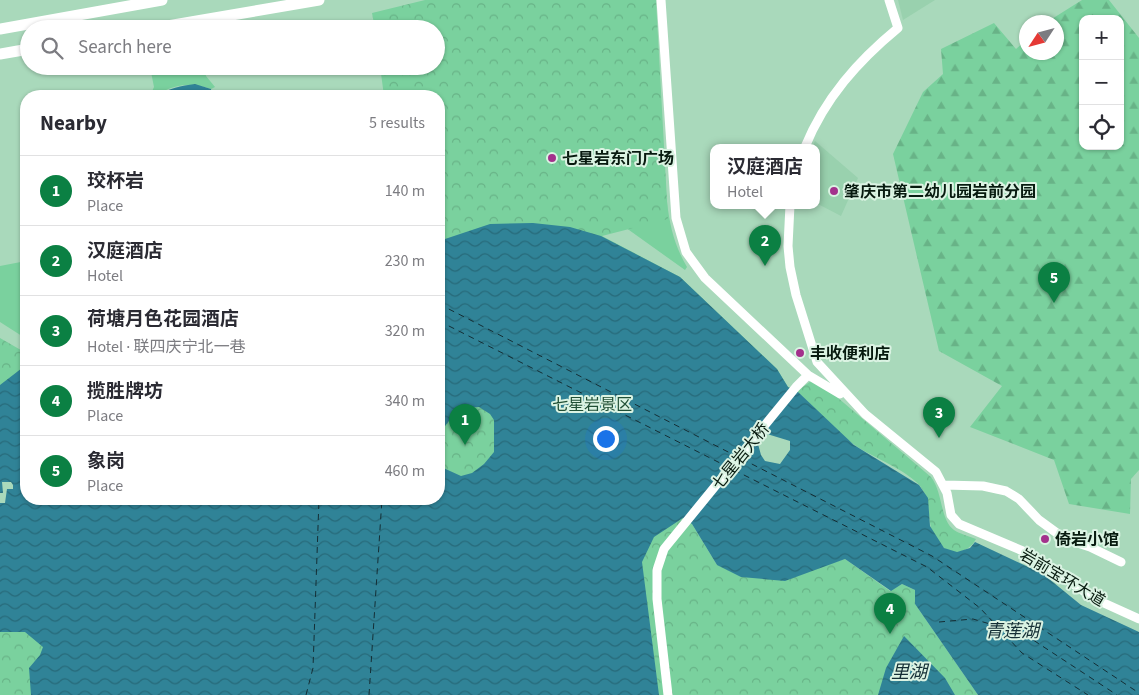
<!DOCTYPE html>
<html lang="en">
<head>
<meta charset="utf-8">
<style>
	:root { --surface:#fff; --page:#f7f7f7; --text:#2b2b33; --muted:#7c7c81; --line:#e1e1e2; --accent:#0b8043 }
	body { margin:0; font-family:"Source Sans 3","Noto Sans SC",sans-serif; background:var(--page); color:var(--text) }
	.controls { position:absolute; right:15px; top:15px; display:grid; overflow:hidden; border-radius:10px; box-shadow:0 1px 4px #0004 }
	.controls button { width:45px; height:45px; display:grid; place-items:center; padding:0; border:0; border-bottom:1px solid var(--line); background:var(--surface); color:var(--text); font:25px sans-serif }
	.compass { position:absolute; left:1019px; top:15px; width:45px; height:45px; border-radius:50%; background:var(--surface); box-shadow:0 1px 4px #0004; rotate:234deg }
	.you { position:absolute; left:605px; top:438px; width:18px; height:18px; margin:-12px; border:4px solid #fff; border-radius:50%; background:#1a73e8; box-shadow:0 0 0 8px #1a73e833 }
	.badge { display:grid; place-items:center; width:32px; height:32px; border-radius:50%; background:var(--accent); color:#fff; font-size:16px; font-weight:700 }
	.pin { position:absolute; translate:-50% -41px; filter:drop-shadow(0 1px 2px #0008) }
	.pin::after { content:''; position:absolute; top:26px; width:18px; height:15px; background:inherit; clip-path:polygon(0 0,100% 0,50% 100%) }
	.popup { position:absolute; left:710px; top:144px; width:110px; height:65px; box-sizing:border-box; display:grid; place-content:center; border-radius:10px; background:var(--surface); filter:drop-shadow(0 1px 4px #0005); font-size:16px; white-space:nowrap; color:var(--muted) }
	.popup b { font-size:19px; color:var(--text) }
	.popup::after { content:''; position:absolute; left:50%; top:100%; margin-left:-10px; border:10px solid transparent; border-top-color:var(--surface) }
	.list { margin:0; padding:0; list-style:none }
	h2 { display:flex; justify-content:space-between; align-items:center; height:65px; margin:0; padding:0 20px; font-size:21px }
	h2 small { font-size:16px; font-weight:400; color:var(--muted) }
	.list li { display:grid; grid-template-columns:32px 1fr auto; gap:15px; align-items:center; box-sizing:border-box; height:70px; padding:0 20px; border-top:1px solid var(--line) }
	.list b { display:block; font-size:19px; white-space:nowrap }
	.list p { margin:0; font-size:16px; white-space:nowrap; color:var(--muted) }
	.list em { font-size:16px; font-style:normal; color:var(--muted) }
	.icon { flex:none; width:28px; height:28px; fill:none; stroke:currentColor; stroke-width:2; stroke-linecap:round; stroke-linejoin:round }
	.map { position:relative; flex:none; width:1139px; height:695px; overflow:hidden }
	.search { position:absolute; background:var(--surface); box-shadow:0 1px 4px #0004; left:20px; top:20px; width:425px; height:55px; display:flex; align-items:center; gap:12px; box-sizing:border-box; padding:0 18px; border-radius:28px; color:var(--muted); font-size:19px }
	.panel { position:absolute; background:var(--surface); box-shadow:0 1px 4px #0004; left:20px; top:90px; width:425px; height:415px; border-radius:20px }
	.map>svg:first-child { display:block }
	.built { fill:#99d1ae }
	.grass { fill:#7ad19e }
	.forest { fill:url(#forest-firs); fill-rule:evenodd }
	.park { fill:url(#park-crowns) }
	.water { fill:url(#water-waves); fill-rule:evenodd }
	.pier { fill:#a9d9bb }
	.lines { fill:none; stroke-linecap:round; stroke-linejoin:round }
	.ferry { stroke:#142e35; stroke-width:1; stroke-dasharray:6 5; stroke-linecap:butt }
	.minor { stroke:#fff; stroke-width:9 }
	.major { stroke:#fff; stroke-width:11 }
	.poi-dot { fill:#a3318c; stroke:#dbf3e3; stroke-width:2 }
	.labels { text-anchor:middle; stroke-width:4; stroke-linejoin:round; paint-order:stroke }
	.poi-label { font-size:16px; font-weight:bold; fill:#071a0f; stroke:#dbf3e3; text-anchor:start }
	.park-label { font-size:16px; fill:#204f35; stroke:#dbf3e3 }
	.street-label { font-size:16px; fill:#071a0f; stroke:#dbf3e3 }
	.water-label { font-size:18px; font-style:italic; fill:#142e35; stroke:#dbf3e3 }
</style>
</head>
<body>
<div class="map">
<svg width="1139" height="695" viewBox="0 0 1139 695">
	<defs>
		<pattern id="forest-firs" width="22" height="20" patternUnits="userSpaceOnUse" patternTransform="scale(1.25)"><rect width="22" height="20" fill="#7ad19e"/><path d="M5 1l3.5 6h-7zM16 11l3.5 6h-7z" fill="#68b387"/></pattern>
		<pattern id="park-crowns" width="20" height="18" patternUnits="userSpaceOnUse" patternTransform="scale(1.25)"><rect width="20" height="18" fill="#7ad19e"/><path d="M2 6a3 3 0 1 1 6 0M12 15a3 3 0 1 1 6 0" fill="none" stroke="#68b387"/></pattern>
		<pattern id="water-waves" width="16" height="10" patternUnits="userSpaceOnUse" patternTransform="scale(1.25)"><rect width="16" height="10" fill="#308397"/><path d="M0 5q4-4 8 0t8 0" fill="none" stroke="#276a7a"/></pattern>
	</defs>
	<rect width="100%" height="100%" fill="#a9d9bb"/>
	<path class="built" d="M 898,0 L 935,0 L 903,20 Z
		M 815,141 L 858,178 L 841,216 L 816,203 L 816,147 L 812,147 Z"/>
	<path class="grass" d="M 168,66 L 204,66 L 206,76 L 215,87 L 211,89 C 195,84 180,83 164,91 C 158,94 157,96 150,96 L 154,87 L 151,72 L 153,69 Z
		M 664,149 C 666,190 665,230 687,267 L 685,270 L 622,225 Z
		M 26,261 L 26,338 L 25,338 L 0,322 L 0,266 Z"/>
	<path class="forest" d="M 1082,0 L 1109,0 L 1139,38 L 1139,470 L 1131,479 L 1130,514 L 1069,504 L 1054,460 L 970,427 L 1002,386 L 939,351 L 893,154 L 923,92 L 943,74 L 941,49 L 994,23 L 1016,49 L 1026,40 L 1026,52 L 1056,52 L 1056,22 L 1047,22 ZM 1083,19 L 1120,19 L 1120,146 L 1083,146 Z"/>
	<path class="park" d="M 425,0 L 656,0 L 668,219 L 602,236 L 680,277 L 777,369 L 788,387 L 797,391 L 811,381 L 824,386 L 931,477 C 943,492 940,520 954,530 C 960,534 969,536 976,539 C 970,551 955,556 944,548 C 922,532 935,504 920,486 C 907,470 874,458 856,446 C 834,431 816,410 797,391 L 692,524 L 717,565 L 828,564 L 845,559 L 890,591 L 902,584 L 915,590 L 915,604 L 978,695 L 0,695 L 0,338 L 26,353 L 26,499 L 439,499 L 439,96 L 384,96 L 380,66 L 436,66 L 436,29 L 375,29 L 372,13 Z"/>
	<path class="water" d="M 195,84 L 211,89 L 212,96 L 157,96 C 169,88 181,86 195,84 Z
		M 533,223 L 570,227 L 601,236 L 680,277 L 777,369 L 788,387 L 797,391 L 854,445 L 919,485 L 928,498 L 930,526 L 944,548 L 957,552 L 970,548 L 975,542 L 1043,574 L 1081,605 L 1139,632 L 1139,695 L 978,695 L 915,604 L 915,590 L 902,584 L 891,591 L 845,559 L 785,581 L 741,577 L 717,565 L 692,524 L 683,518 L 654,537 L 642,562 L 659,695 L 31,695 L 29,668 L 40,655 L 43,647 L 25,632 L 0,632 L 0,385 L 26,365 L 26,499 L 439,499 L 439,466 L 461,476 L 472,473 L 484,464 L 494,452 L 494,420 L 490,414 L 479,407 L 464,408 L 452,417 L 439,434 L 439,241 L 490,224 ZM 767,434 L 790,441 L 790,450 L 780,464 L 765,461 L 761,455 L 758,444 Z
		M 904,636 L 945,678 L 955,695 L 878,695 L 886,668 Z"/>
	<path class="pier" d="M 2,482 L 11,482 L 13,485 L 13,489 L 7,489 L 5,503 L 0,503 L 0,493 L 3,493 Z"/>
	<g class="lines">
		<path class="ferry" d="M 439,304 L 736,456
			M 439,321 L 726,466
			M 742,459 L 932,556 L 1139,693
			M 734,470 L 927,567 L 980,608 L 1022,653 L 1088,695
			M 939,622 L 973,619 L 1024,634 L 1117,695
			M 306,695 L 313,668 L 319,499
			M 369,695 L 382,499"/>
		<path class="minor" d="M 661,0 L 676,218 L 686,252 L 705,278 L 808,375 L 840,394
			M 805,147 C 825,98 858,61 898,28 L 889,0
			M 790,205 L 788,246 L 790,267 L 796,295 L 817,362 L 865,414 L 936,472 L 947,493 L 951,515 L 959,524 L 1030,554 L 1095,599 L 1139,619
			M 944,485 L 983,486 L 1006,491 L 1019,499 L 1039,520 L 1065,539 L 1090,547 L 1121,562
			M 668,695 L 657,599 L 657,570 L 664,549 L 796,387 L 808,375"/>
		<path class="major" d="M 0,29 L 162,0
			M 150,29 L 319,0
			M 0,54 L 29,49"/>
	</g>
	<g class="poi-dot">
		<circle cx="552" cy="158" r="5"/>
		<circle cx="834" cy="191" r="5"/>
		<circle cx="800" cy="353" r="5"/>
		<circle cx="1045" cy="539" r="5"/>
	</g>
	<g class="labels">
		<g class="poi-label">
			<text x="562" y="164">七星岩东门广场</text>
			<text x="844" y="197">肇庆市第二幼儿园岩前分园</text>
			<text x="810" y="359">丰收便利店</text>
			<text x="1055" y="545">倚岩小馆</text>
		</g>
		<g class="park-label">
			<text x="592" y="410">七星岩景区</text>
		</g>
		<g class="street-label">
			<text transform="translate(740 456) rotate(-51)" y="6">七星岩大桥</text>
			<text transform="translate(1063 577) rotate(31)" y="6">岩前宝环大道</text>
		</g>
		<g class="water-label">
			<text x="1012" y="637">青莲湖</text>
			<text x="909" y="678">里湖</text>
		</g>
	</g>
</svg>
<div class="controls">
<button>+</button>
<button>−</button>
<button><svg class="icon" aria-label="locate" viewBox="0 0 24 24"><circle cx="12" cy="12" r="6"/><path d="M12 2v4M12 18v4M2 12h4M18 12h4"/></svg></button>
</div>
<svg class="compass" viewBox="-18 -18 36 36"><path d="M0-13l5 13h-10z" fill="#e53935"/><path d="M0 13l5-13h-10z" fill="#7c7c81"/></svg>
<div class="you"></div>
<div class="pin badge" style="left:465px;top:445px">1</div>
<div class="pin badge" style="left:765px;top:266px">2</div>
<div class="popup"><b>汉庭酒店</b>Hotel</div>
<div class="pin badge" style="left:939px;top:438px">3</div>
<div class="pin badge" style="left:890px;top:634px">4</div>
<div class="pin badge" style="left:1054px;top:303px">5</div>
<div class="search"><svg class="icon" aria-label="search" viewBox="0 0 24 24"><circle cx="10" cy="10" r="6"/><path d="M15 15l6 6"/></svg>Search here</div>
<section class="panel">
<h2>Nearby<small>5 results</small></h2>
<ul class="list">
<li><span class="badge">1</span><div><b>珓杯岩</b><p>Place</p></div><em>140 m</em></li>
<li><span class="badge">2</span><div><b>汉庭酒店</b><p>Hotel</p></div><em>230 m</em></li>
<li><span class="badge">3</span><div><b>荷塘月色花园酒店</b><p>Hotel · 联四庆宁北一巷</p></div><em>320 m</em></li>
<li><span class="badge">4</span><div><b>揽胜牌坊</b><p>Place</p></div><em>340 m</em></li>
<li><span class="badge">5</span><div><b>象岗</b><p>Place</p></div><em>460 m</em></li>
</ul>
</section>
</div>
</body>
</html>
